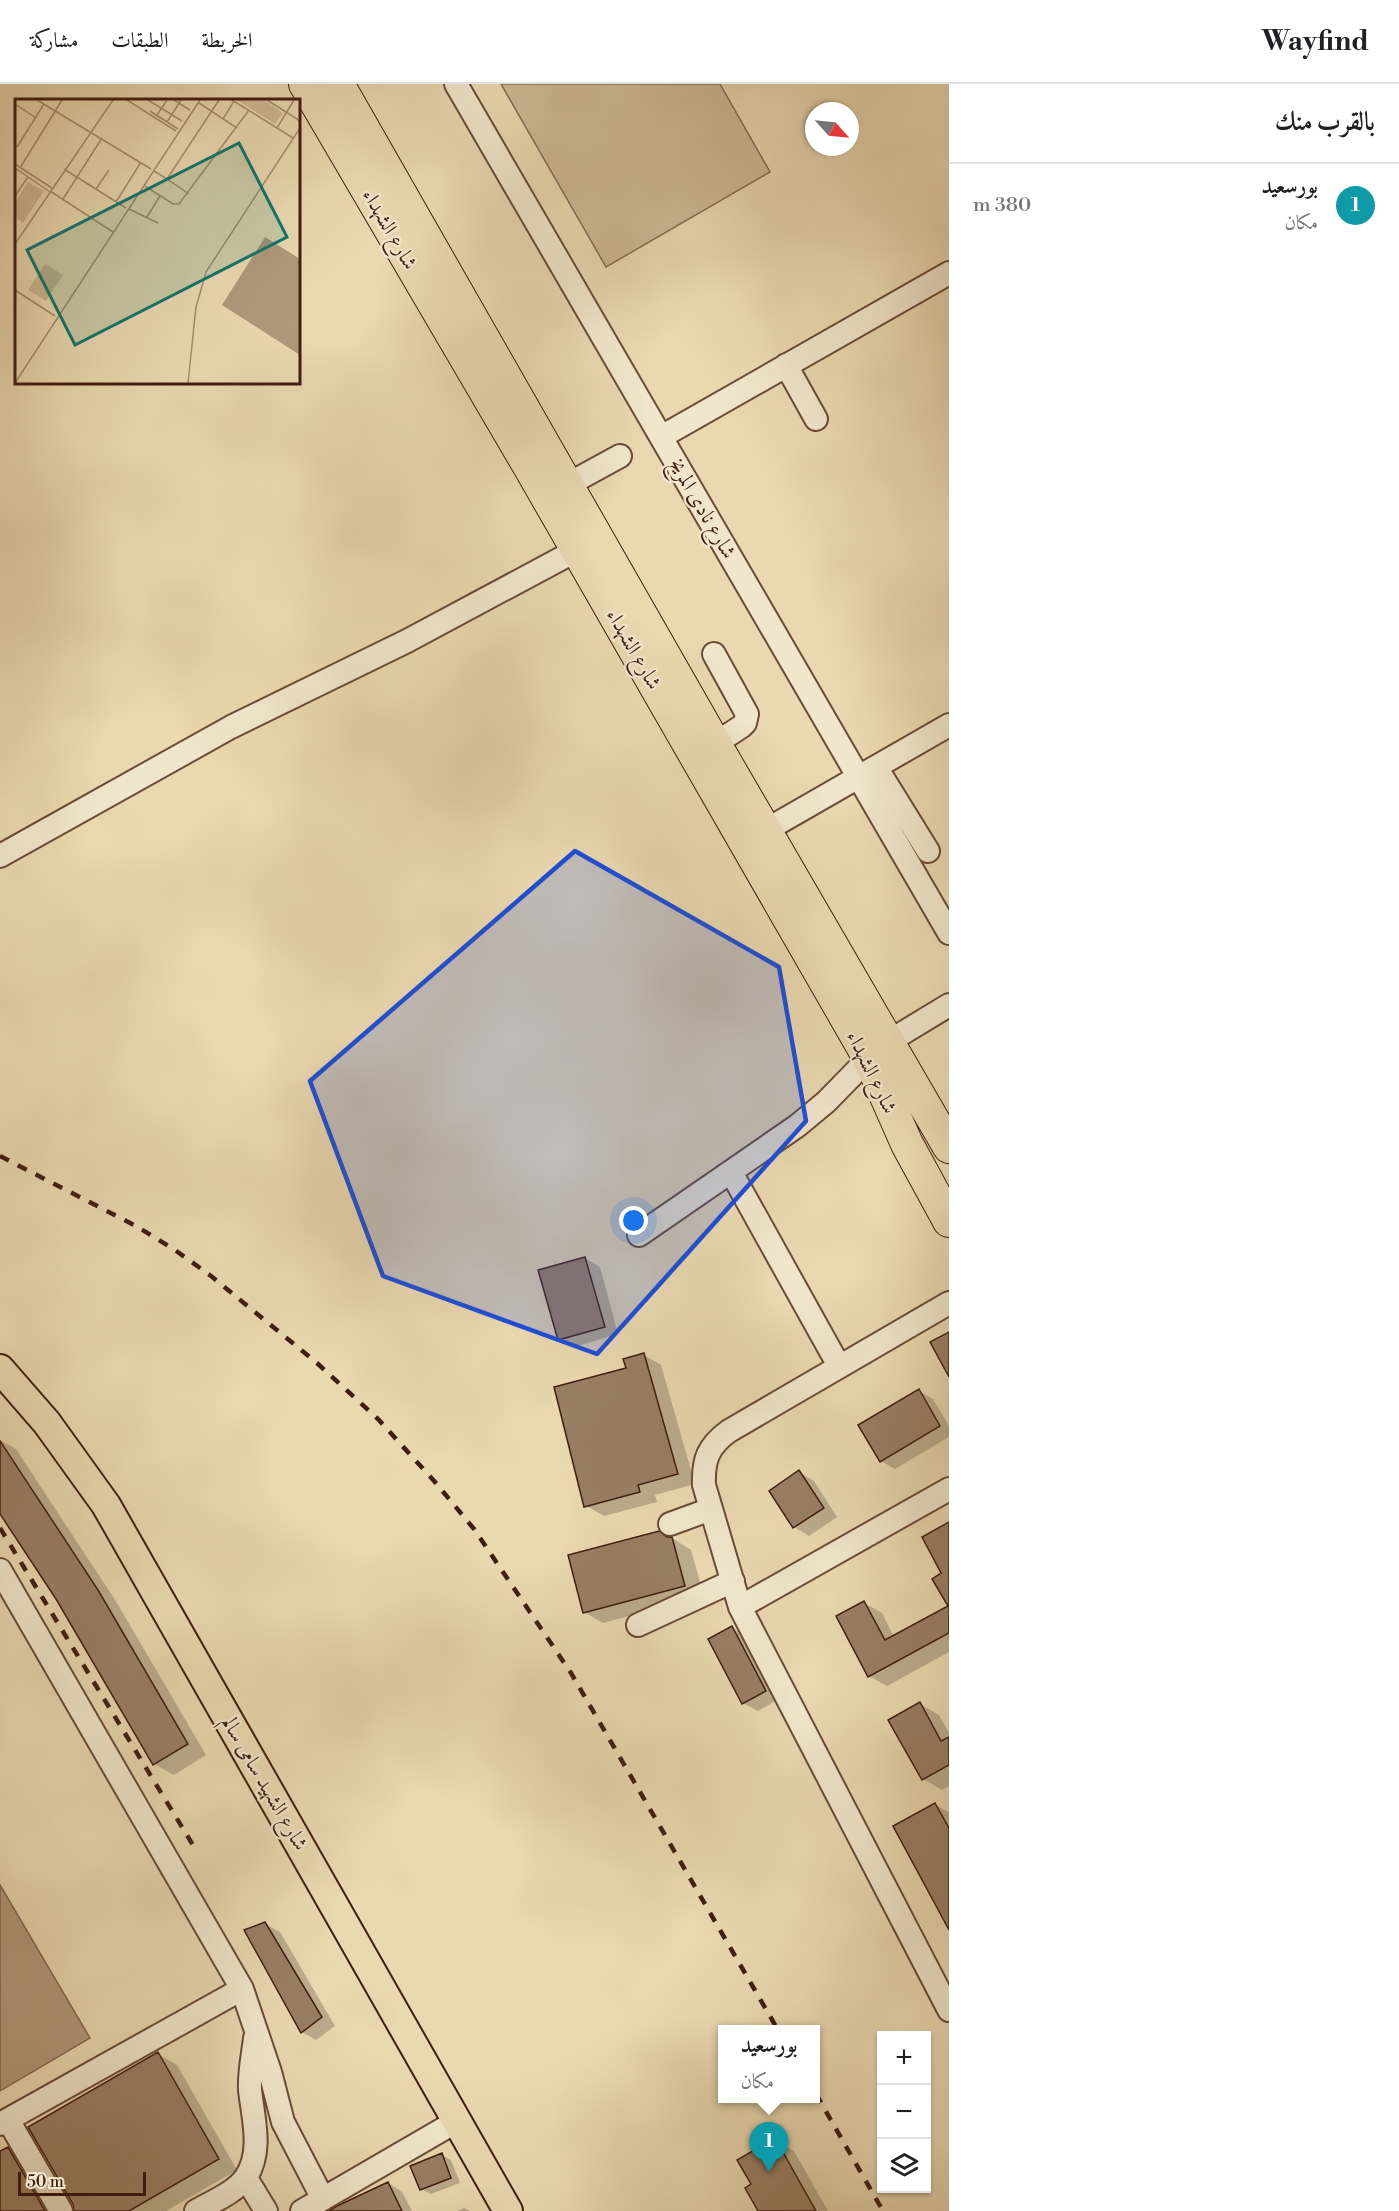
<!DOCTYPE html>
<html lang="ar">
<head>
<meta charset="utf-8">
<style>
	:root { --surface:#fff; --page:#f6f6f6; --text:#202124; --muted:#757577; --line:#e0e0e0; --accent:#b45309 }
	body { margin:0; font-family:"Libre Bodoni",Amiri,serif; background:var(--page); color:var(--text); direction:rtl }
	.controls { position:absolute; right:18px; bottom:18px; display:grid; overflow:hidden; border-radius:0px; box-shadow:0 2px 4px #0004 }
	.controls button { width:54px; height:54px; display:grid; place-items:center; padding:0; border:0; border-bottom:2px solid var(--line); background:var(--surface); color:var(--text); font:30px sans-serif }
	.compass { position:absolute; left:805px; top:18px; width:54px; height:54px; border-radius:50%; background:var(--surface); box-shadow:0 2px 4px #0004; rotate:117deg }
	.scale { position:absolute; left:18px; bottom:15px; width:128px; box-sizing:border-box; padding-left:6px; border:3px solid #401d11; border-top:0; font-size:16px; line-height:21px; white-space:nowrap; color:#401d11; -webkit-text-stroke:4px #f1e6cc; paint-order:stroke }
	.you { position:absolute; left:634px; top:1137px; width:21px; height:21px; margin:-15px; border:4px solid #fff; border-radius:50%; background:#1a73e8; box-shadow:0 0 0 9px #1a73e833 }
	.badge { display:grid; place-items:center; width:39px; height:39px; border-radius:50%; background:var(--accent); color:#fff; font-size:20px; font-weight:700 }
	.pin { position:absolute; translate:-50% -50px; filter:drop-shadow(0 2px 3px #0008) }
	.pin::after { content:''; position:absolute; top:32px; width:21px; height:18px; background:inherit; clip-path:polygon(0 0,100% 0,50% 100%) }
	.popup { position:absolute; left:718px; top:1941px; width:102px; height:78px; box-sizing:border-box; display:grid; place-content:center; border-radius:0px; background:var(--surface); filter:drop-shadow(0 2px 4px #0005); font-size:20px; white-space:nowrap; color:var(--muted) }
	.popup b { font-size:22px; color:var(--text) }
	.popup::after { content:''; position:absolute; left:50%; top:100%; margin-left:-12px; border:12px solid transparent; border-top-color:var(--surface) }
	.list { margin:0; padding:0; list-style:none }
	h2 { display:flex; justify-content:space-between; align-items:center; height:78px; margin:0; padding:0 24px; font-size:26px }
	h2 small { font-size:20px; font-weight:400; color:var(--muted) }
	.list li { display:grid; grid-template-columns:39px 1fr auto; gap:18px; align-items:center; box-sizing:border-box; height:84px; padding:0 24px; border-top:2px solid var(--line) }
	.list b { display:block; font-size:22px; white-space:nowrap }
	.list p { margin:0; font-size:20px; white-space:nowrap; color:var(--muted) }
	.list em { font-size:20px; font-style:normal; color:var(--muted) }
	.icon { flex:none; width:33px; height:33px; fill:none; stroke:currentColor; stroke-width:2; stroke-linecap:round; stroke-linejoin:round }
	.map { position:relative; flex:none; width:949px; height:2127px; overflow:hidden; direction:ltr }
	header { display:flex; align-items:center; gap:36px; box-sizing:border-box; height:84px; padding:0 30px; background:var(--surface); border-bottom:2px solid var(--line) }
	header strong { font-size:28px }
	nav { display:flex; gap:33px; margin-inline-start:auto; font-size:21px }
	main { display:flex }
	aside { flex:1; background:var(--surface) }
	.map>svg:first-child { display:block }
	.green { fill:#cdb896; stroke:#866a54; stroke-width:1.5 }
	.water { fill:#b0987b; stroke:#836751; stroke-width:1.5 }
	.shadow { fill:#0003 }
	.building { fill:#987e64; stroke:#401d11; stroke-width:1.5 }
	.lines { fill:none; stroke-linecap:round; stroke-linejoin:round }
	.minor-casing { stroke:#6a4c39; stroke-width:26 }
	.major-casing { stroke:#401d11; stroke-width:32 }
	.highway-casing { stroke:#401d11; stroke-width:34 }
	.minor { stroke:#f1e6cc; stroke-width:22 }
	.major { stroke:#ead8b1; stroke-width:28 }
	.highway { stroke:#ead8b1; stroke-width:32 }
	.rail { stroke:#401d11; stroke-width:4.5; stroke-dasharray:10 10; stroke-linecap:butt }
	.marked { fill:#1d4ed8; fill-opacity:0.2; stroke:#1d4ed8; stroke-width:4.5; stroke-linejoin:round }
	.labels { text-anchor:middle; stroke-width:4.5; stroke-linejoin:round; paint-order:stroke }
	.street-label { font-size:21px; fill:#401d11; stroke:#f1e6cc }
	.inset-road { fill:none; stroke:#a68d71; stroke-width:1.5 }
	.view { fill:#0f766e; fill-opacity:0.15; stroke:#0f766e; stroke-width:3 }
	.inset-edge { fill:none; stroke:#401d11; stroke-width:3 }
</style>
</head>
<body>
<header>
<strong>Wayfind</strong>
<nav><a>الخريطة</a><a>الطبقات</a><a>مشاركة</a></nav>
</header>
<main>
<aside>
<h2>بالقرب منك<small></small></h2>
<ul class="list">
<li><span class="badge" style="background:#0f9aa8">1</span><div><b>بورسعيد</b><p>مكان</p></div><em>380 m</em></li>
</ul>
</aside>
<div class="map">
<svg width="949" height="2127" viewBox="0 0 949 2127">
	<rect width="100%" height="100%" fill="#ead8b1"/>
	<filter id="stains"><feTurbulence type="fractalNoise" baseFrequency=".00333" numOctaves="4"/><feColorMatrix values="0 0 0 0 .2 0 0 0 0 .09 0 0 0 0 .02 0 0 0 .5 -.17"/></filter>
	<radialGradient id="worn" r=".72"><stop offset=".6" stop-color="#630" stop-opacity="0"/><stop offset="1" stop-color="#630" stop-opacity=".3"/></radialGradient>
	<path class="green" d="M 501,0 L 720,0 L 770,88 L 606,183 Z"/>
	<path class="water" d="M 0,1801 L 90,1954 L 0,2007 Z"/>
	<path class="shadow" d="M 585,1174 L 600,1183 L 618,1250 L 574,1263 L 559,1255 Z
		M 644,1271 L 661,1281 L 695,1400 L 655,1411 L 657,1418 L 604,1432 L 586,1422 L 628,1285 Z
		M 919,1307 L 933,1315 L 949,1342 L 949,1353 L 895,1385 L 881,1377 Z
		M 0,1356 L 16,1365 L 117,1519 L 206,1671 L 174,1691 L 154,1680 L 58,1515 L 0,1427 Z
		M 799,1388 L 814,1397 L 837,1433 L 809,1452 L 794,1443 L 771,1407 Z
		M 672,1454 L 691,1466 L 704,1512 L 603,1539 L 584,1528 L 669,1455 Z
		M 864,1519 L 882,1529 L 894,1553 L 949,1523 L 949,1568 L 887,1602 L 869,1592 Z
		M 732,1544 L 746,1552 L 779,1615 L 758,1627 L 743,1619 Z
		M 920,1620 L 939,1631 L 949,1649 L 949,1702 L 942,1706 L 923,1695 Z
		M 935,1721 L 949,1728 L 949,1843 Z
		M 265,1840 L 280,1848 L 335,1942 L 316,1956 L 302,1948 Z
		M 158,1970 L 177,1981 L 237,2086 L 166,2127 L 76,2127 Z
		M 775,2056 L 794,2067 L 828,2127 L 760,2127 L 753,2101 Z
		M 8,2064 L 27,2075 L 57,2127 L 0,2127 L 0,2069 Z
		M 442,2071 L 451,2076 L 460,2099 L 431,2110 L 421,2105 Z
		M 388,2099 L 402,2108 L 412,2127 L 346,2127 Z
		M 464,2124 L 470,2127 L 457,2127 Z"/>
	<path class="building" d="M 585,1173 L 605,1243 L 558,1256 L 538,1186 Z
		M 949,1248 L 949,1293 L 930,1258 Z
		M 644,1269 L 678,1390 L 638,1401 L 640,1408 L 584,1423 L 554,1303 L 626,1284 L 623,1275 Z
		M 919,1305 L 940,1342 L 880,1378 L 858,1341 Z
		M 0,1357 L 98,1506 L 188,1660 L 153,1681 L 56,1515 L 0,1430 Z
		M 799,1386 L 824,1424 L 793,1444 L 769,1407 Z
		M 949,1438 L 949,1549 L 868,1593 L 836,1532 L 864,1517 L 885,1556 L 948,1522 L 932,1495 L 941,1489 L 922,1453 Z
		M 659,1447 L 667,1453 L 672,1453 L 685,1502 L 583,1529 L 568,1471 Z
		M 732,1542 L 766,1607 L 742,1620 L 708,1555 Z
		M 920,1618 L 941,1657 L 949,1653 L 949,1681 L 922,1696 L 888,1636 Z
		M 935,1719 L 949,1744 L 949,1846 L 893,1742 Z
		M 265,1838 L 322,1933 L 301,1949 L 244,1846 Z
		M 158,1968 L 219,2075 L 129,2127 L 74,2127 L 73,2120 L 28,2043 Z
		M 775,2054 L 816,2127 L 758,2127 L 745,2104 L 751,2100 L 737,2076 Z
		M 8,2063 L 45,2127 L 0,2127 L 0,2067 Z
		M 442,2069 L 451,2094 L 420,2106 L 410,2082 Z
		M 388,2098 L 402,2127 L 329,2127 L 337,2122 Z"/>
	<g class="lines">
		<g class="minor-casing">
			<path id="minor" d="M 456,0 L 949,849
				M 786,281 L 816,335
				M 661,353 L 949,189
				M 567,401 L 620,372
				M 714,570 L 747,630 L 745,639 L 742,642 L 715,660
				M 876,683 L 928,767
				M 754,753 L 949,641
				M 0,772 L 231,643 L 407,557 L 577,466
				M 888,958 L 949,921
				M 731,1088 L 839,1282
				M 639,1151 L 797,1042 L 826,1018 L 869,974
				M 949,1219 L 729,1347 C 708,1362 703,1376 704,1401 L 740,1523 L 949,1926
				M 670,1440 L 711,1425
				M 0,1486 L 242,1905 L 270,1988 L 283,2038 L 323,2115
				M 740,1523 L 949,1405
				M 638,1541 L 733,1497
				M 8,2036 L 61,2127
				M 0,2040 L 242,1905
				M 246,2094 L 266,2127
				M 196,2127 C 212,2118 236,2108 246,2093 C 263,2067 253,2034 250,2006 C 249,1989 253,1971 255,1954
				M 302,2127 L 457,2037"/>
		</g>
		<g class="major-casing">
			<path id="major" d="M 0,1285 L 47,1339 L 106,1421 L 508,2127"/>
		</g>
		<g class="highway-casing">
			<path id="highway" d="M 305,0 L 530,384 L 869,974 L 907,1060 L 949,1137
				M 338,0 L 715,660 L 949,1063"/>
		</g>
		<use href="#minor" class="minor"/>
		<use href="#major" class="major"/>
		<use href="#highway" class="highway"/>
		<path class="rail" d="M 0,1072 L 136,1142 L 175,1166 L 211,1192 L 317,1279 L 378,1335 L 435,1398 L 474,1445 L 571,1589 L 778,1946
			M 0,1444 L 196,1766
			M 816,2010 L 883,2127"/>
	</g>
	<path class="marked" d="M 575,767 L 779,883 L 806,1037 L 597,1270 L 383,1192 L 310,997 Z"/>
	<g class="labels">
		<g class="street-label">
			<text transform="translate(390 145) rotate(60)" y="7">شارع الشهداء</text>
			<text transform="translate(703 424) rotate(60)" y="7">شارع نادى المريخ</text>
			<text transform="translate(634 565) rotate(60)" y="7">شارع الشهداء</text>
			<text transform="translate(872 988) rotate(64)" y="7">شارع الشهداء</text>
			<text transform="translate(265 1699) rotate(60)" y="7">شارع الشهيد سامى سالم</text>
		</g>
	</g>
	<g transform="translate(15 15)">
		<rect width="285" height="285" fill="#ead8b1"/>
		<path d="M 222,1 L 249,1 L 268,14 L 260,25 ZM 13,83 L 29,92 L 8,124 L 0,118 L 0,104 ZM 30,165 L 48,176 L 31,202 L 13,191 Z" fill="#cdb896"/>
		<path d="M 250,138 L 285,160 L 285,256 L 207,206 Z" fill="#b0987b"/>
		<path class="inset-road" d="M 22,1 L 136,70M 112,1 L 161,32M 133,1 L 167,22M 159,1 L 175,11M 217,1 L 278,39M 252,1 L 285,22M 184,4 L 222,29M 0,5 L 21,19M 135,12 L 163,30M 142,16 L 152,1M 208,20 L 219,2M 152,23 L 166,1M 262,29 L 279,1M 2,48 L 29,5M 0,65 L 37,89M 0,69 L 35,93M 5,69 L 47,1M 49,70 L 111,109M 139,72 L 152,80 L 204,1M 152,80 L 174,95M 130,87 L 158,105 L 164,105 L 234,11M 81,90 L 94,71M 35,92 L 98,133M 0,97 L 13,78M 48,100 L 87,39M 101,103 L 126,63M 114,110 L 143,124M 132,118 L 145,97M 0,145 L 98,1M 0,191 L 40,217M 0,284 L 185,1M 173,284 L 181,208 L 191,173 L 285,29"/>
		<path class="view" d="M 224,44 L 272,138 L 60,246 L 12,151 Z"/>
		<rect width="285" height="285" class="inset-edge"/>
	</g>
	<rect width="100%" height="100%" filter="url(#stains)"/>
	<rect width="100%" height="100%" fill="url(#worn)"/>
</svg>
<div class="controls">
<button>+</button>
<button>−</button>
<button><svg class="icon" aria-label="layers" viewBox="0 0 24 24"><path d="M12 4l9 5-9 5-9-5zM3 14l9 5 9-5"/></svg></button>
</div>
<svg class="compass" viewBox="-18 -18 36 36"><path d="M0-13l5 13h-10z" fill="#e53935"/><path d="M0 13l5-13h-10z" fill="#757577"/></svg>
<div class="scale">50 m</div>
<div class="you"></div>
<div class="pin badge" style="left:769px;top:2088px;background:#0f9aa8">1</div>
<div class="popup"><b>بورسعيد</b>مكان</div>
</div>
</main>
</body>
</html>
